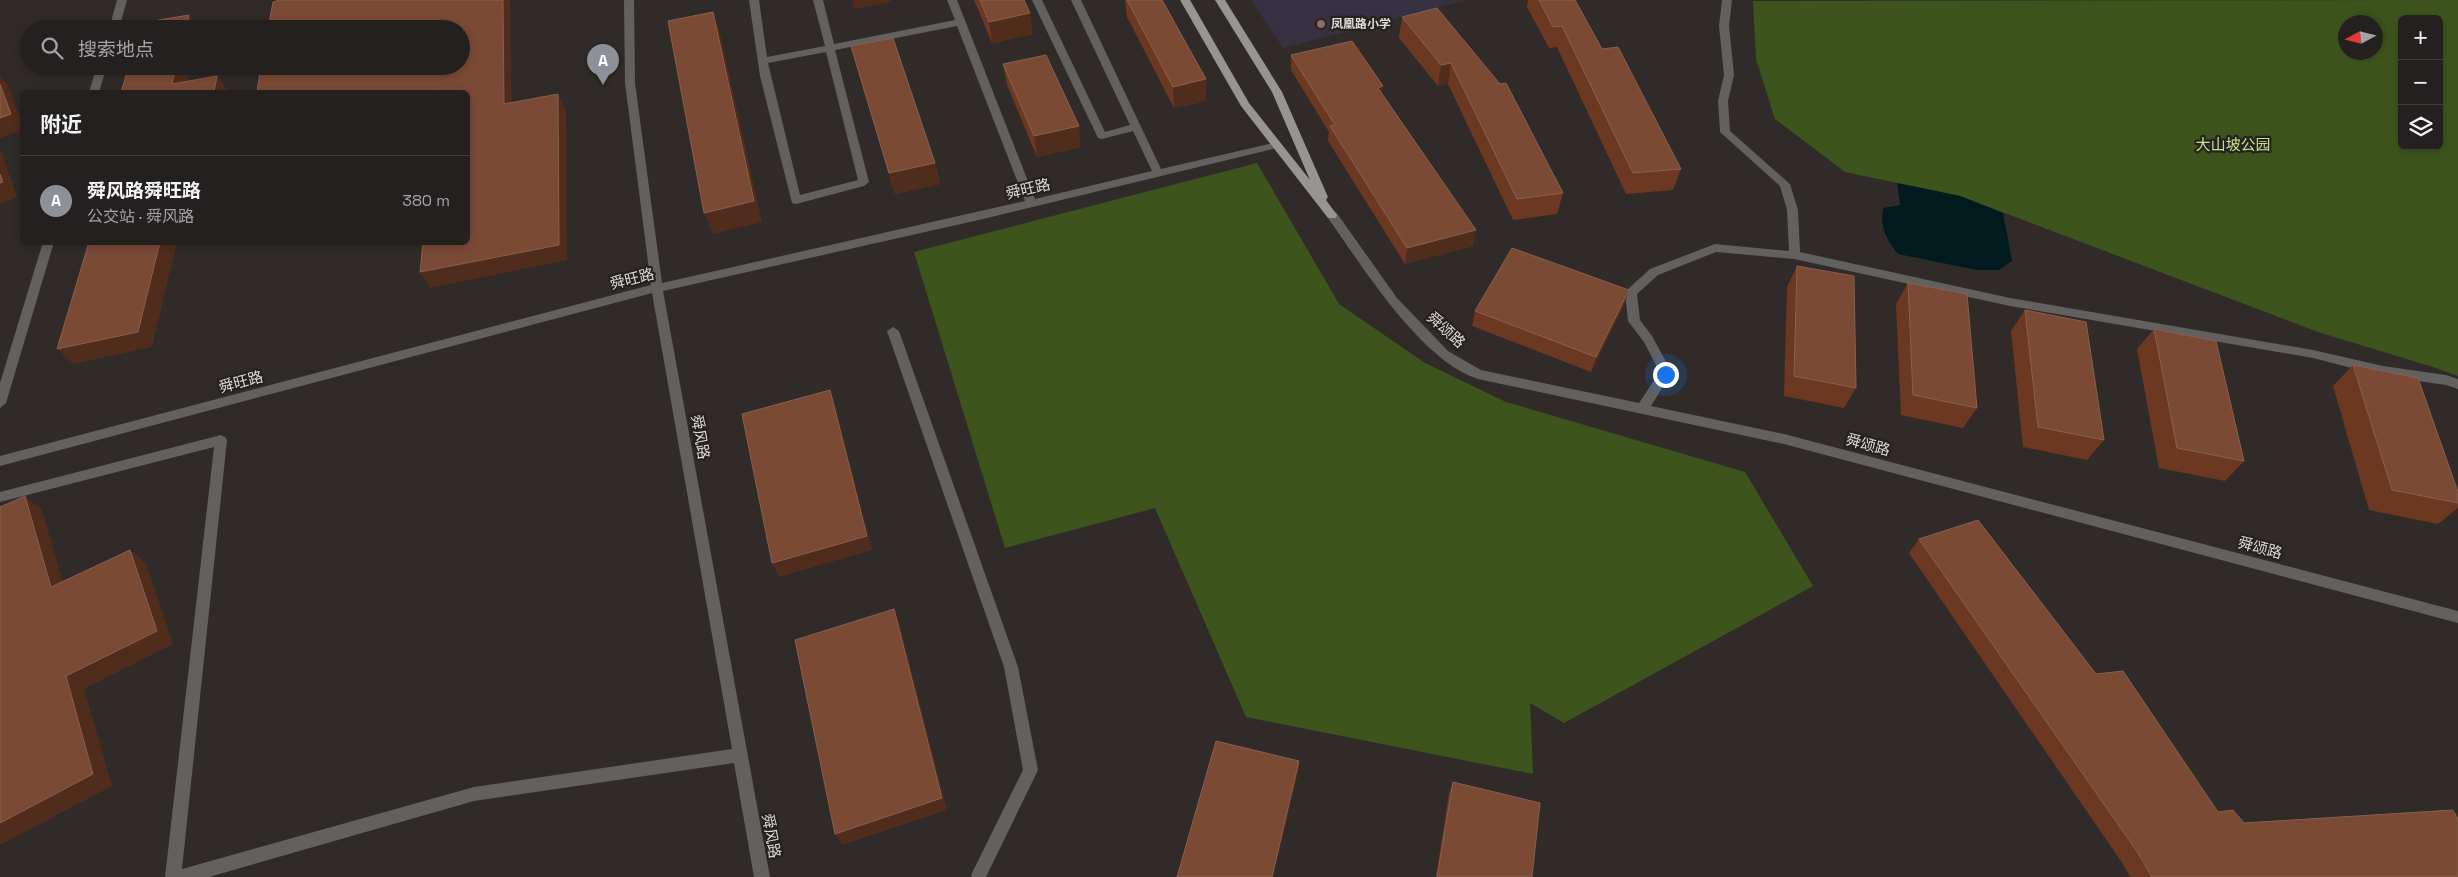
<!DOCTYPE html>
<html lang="zh">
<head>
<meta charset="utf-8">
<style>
	:root { --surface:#24201f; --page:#2c2828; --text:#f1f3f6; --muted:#a3a3a4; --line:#413e3d; --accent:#8c9099 }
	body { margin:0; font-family:"Space Grotesk","Noto Sans SC",sans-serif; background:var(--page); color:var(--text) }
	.controls { position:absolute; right:15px; top:15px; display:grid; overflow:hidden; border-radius:8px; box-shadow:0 2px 8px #0003 }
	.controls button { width:45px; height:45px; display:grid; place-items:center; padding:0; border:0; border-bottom:1px solid var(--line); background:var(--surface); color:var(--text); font:25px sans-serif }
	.compass { position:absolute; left:2338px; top:15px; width:45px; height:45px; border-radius:50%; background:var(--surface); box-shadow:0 2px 8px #0003; rotate:263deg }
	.you { position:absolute; left:1665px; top:374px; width:18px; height:18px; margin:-12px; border:4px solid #fff; border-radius:50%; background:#1a73e8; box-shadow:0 0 0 8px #1a73e833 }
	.badge { display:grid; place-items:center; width:32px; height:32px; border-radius:50%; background:var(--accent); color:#fff; font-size:16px; font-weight:700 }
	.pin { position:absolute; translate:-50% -41px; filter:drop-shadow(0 1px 2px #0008) }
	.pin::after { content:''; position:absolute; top:26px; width:18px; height:15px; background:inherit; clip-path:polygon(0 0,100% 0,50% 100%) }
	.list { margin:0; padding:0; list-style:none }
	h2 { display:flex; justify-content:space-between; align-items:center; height:65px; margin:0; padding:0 20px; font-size:21px }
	h2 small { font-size:16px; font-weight:400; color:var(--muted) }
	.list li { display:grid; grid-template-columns:32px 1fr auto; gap:15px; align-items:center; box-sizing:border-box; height:90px; padding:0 20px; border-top:1px solid var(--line) }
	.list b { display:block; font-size:19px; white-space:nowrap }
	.list p { margin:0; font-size:16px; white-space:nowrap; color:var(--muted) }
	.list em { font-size:16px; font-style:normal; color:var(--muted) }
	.icon { flex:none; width:28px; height:28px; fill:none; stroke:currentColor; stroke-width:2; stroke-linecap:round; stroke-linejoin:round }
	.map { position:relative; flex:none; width:2458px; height:877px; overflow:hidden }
	.search { position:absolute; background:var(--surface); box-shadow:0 2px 8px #0003; left:20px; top:20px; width:450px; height:55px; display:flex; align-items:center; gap:12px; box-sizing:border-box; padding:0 18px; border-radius:28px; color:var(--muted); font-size:19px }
	.panel { position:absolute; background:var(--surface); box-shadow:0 2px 8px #0003; left:20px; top:90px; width:450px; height:155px; border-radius:8px }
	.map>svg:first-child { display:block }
	.education { fill:#363041 }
	.green { fill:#3d551d; fill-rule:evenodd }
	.water { fill:#001a1d }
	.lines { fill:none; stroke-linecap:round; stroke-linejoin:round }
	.minor { fill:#62615f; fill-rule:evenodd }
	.major { fill:#979590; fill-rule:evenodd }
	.wall { fill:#6d3821 }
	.shaded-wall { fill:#502c1c }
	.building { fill:#7a4a35; stroke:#89604f }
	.education-dot { fill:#8d6e63; stroke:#26211f; stroke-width:2 }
	.labels { text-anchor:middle; stroke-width:4.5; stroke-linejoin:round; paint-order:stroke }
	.far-poi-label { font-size:12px; font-weight:bold; fill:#dedbda; stroke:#26211f; text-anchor:start }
	.park-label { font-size:15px; fill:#bde58f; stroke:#26211f }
	.street-label { font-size:15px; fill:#dedbda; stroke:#26211f }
</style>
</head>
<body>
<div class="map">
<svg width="2458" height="877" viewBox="0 0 2458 877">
	<rect width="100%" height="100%" fill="#302b29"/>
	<path class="education" d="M 1251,0 L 1468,0 L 1283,48 Z"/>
	<path class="green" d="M 2458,0 L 2458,376 L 2433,367 L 2318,332 L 1960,196 L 1845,172 L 1775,119 L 1756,59 L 1753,1 ZM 2402,19 L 2439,19 L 2439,146 L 2402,146 ZM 2346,22 L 2376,22 L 2376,52 L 2346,52 Z
		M 1257,163 L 1339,304 L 1425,363 L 1506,402 L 1745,472 L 1813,586 L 1564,723 L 1530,703 L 1533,774 L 1246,717 L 1155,508 L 1005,548 L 914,252 Z"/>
	<path class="water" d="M 1897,183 L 1960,196 L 2003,213 L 2012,261 L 1999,270 L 1977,270 L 1898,254 C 1886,239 1880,227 1883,208 L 1900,205 Z"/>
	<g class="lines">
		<path class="minor" d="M 117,0 L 127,0 L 119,29 L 109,29 Z
			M 624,0 L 634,0 L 635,83 L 662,283 L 1025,201 L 957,26 L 835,50 L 869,182 L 864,186 L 796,204 L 792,203 L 760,76 L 749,0 L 759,0 L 767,57 L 825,46 L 813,0 L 823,0 L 834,44 L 955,20 L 947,0 L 957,0 L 1035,199 L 1152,171 L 1133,131 L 1102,139 L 1098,138 L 1032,0 L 1042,0 L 1105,132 L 1130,125 L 1071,0 L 1081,0 L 1161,169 L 1277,142 L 1282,145 L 1277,148 L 983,219 L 663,291 L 770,877 L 754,877 L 734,763 L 474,801 L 209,877 L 165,877 L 214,447 L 0,502 L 0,492 L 221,435 L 225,437 L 227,440 L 182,869 L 474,787 L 732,749 L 652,293 L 0,466 L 0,456 L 651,285 L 625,83 ZM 826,52 L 858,180 L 800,195 L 768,63 Z
			M 1722,0 L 1732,0 L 1729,26 L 1734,75 L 1728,101 L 1730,131 L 1790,184 L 1798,210 L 1800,252 L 2010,298 L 2313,350 L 2383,366 L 2446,375 L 2458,379 L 2458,389 L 2446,385 L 2383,376 L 2313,358 L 2010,306 L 1794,259 L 1716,252 L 1658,275 L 1637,294 L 1640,320 L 1652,336 L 1670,369 L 1667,380 L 1651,406 L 1784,434 L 2458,611 L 2458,623 L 1784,444 L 1478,379 C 1421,361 1362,266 1328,218 L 1327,215 L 1328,212 L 1336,212 L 1397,298 L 1448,351 L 1481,370 L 1639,403 L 1655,379 L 1658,369 L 1644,342 L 1628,321 L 1625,293 L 1627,290 L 1650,269 L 1715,244 L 1789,251 L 1787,210 L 1780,186 L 1720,132 L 1718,101 L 1724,75 L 1719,26 Z
			M 97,66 L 107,66 L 99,92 L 89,92 Z
			M 43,242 L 54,242 L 6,403 L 0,408 L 0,383 Z
			M 893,327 L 899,331 L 1018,667 L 1038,770 L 986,877 L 972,877 L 971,875 L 1023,770 L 1004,667 L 887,331 Z"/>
		<path class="major" d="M 1180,0 L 1190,0 L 1249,103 L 1310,180 L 1272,92 L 1215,0 L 1225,0 L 1282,92 L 1328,197 L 1326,200 L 1337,215 L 1336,218 L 1328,218 L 1241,106 Z"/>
	</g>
	<path class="wall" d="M 974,0 L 1024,0 L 1033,34 L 992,43 Z
		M 1125,0 L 1162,0 L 1206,79 L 1206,101 L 1174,108 L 1127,17 Z
		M 1528,0 L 1575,0 L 1602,49 L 1681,169 L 1673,190 L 1626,194 L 1557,47 L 1549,48 L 1527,7 Z
		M 1437,8 L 1563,193 L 1557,214 L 1513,220 L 1448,84 L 1438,86 L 1399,38 L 1402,17 Z
		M 851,46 L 935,163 L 940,184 L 895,194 L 857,67 Z
		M 1291,55 L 1382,94 L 1473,246 L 1405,264 L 1328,141 L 1329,132 L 1291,70 Z
		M 1003,64 L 1081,147 L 1037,157 L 1007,85 Z
		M 1797,266 L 1856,388 L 1844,408 L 1784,396 L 1787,287 Z
		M 1908,283 L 1977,408 L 1963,428 L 1901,415 L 1896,304 Z
		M 1629,290 L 1624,305 L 1591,372 L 1472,326 L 1475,311 Z
		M 2025,310 L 2104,440 L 2087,460 L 2023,447 L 2011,331 Z
		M 2154,329 L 2244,461 L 2225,481 L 2159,468 L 2137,349 Z
		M 2353,365 L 2458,492 L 2458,508 L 2438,524 L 2369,510 L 2333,386 Z
		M 1919,539 L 2096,674 L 2218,812 L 2244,823 L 2458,877 L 2130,877 L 2123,864 L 1909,553 Z
		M 1453,782 L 1532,877 L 1436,877 L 1449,793 Z"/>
	<path class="shaded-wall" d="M 503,0 L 510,0 L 512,120 L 504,104 Z
		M 852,0 L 890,0 L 891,2 L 854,9 Z
		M 713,12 L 720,33 L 762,222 L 713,234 L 704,213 Z
		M 1030,13 L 1033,34 L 992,43 L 989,22 Z
		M 189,15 L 199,29 L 186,29 Z
		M 1451,63 L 1448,84 L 1438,86 L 1441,65 Z
		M 176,66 L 191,66 L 185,92 L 172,84 Z
		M 0,76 L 8,85 L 22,123 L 22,130 L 0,138 Z
		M 217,76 L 228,91 L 228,92 L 214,92 Z
		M 1206,79 L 1206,101 L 1174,108 L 1173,87 Z
		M 1383,86 L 1381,102 L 1378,88 Z
		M 435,90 L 437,92 L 423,92 Z
		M 558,94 L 566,110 L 567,260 L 430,288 L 420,272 Z
		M 1079,126 L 1081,147 L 1037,157 L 1034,136 Z
		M 0,148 L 17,197 L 0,204 Z
		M 935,163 L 940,184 L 895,194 L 889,173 Z
		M 1476,230 L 1473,246 L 1405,264 L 1407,248 Z
		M 160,242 L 177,242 L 152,347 L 73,364 L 57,349 Z
		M 1629,290 L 1624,305 L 1591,372 L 1596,357 Z
		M 830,390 L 835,405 L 872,550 L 779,577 L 772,563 Z
		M 25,496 L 42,510 L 68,601 L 51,587 Z
		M 130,550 L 146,563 L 173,644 L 84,689 L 112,786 L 0,845 L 0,823 L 66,676 Z
		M 894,609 L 899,623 L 947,810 L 842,845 L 835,834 Z
		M 1299,761 L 1298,773 L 1273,877 L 1272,877 Z"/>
	<path class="building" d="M 277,0 L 503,0 L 504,104 L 558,94 L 559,245 L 420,272 L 423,242 L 468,242 L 468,92 L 435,92 L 435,90 L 423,92 L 257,92 L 261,66 L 461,66 L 461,29 L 268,29 L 273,2 L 277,1 Z
		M 980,0 L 1024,0 L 1030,13 L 989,22 Z
		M 1127,0 L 1162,0 L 1206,79 L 1173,87 Z
		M 1539,0 L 1575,0 L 1602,49 L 1618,47 L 1681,169 L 1633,173 L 1562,26 L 1553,27 Z
		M 1437,8 L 1500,84 L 1506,83 L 1563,193 L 1517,199 L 1451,63 L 1441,65 L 1402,17 Z
		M 713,12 L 754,201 L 704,213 L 668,21 Z
		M 189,15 L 186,29 L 139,29 L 141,23 Z
		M 893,38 L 935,163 L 889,173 L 851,46 Z
		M 1352,41 L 1383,86 L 1378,88 L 1476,230 L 1407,248 L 1330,126 L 1335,125 L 1291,55 Z
		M 1046,55 L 1079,126 L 1034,136 L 1003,64 Z
		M 129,66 L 176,66 L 172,84 L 217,76 L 214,92 L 121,92 Z
		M 0,84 L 11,114 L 0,118 Z
		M 0,174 L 3,182 L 0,183 Z
		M 89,242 L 160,242 L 138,332 L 57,349 Z
		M 1512,248 L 1629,290 L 1596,357 L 1475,311 Z
		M 1797,266 L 1854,276 L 1856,388 L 1794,376 Z
		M 1908,283 L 1967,294 L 1977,408 L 1913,395 Z
		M 2025,310 L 2086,322 L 2104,440 L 2038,427 Z
		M 2154,329 L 2216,341 L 2244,461 L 2177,448 Z
		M 2353,365 L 2418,378 L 2458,492 L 2458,503 L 2392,490 Z
		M 830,390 L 867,536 L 772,563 L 742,414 Z
		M 25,496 L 51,587 L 130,550 L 157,631 L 66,676 L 93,774 L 0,823 L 0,507 Z
		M 1978,520 L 2096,674 L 2123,671 L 2218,812 L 2233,810 L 2244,823 L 2453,810 L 2458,819 L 2458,877 L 2152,877 L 2138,853 L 1919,539 Z
		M 894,609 L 942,798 L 835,834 L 795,640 Z
		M 1216,741 L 1299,761 L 1272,877 L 1177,877 Z
		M 1453,782 L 1540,803 L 1532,877 L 1437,877 Z"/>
	<circle class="education-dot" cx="1321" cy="24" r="5"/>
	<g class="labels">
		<g class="far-poi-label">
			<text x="1331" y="28">凤凰路小学</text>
		</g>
		<g class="park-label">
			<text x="2233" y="150">大山坡公园</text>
		</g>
		<g class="street-label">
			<text transform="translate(1028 189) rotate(-13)" y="5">舜旺路</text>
			<text transform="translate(632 279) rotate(-14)" y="5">舜旺路</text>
			<text transform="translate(1446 330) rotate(42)" y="5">舜颂路</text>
			<text transform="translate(241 382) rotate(-15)" y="5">舜旺路</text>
			<text transform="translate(700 437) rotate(80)" y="5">舜风路</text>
			<text transform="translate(1868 445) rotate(15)" y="5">舜颂路</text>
			<text transform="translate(2260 548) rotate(15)" y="5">舜颂路</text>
			<text transform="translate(771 836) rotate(80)" y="5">舜风路</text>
		</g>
	</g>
</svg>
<div class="controls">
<button>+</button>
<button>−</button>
<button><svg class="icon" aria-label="layers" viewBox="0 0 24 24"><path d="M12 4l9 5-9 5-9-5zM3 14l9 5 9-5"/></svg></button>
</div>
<svg class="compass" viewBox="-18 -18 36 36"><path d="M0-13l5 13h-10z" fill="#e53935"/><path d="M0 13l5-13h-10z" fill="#a3a3a4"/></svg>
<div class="you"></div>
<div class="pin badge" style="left:603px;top:85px">A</div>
<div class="search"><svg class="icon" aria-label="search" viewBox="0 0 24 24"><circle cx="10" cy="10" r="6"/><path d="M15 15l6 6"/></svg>搜索地点</div>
<section class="panel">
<h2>附近<small></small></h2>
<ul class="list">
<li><span class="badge">A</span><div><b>舜风路舜旺路</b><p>公交站 · 舜风路</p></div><em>380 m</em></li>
</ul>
</section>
</div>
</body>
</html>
